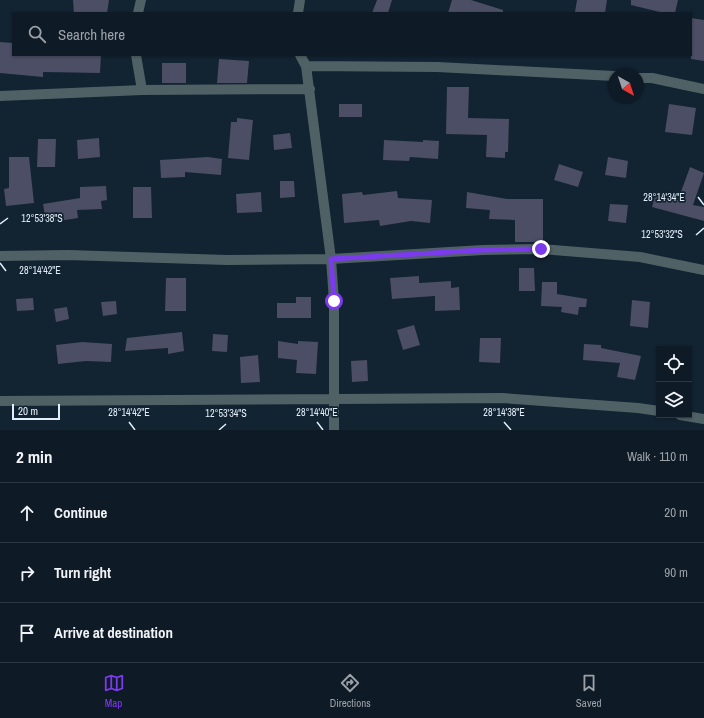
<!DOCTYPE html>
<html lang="en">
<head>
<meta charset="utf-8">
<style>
	:root { --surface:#0e1a26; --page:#17232e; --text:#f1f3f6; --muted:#9ba1a7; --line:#2e3843; --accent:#7c3aed }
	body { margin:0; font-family:"Archivo Narrow",sans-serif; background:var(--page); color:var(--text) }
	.controls { position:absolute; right:12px; bottom:12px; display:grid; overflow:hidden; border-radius:0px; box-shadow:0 1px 3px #0004 }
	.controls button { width:36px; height:36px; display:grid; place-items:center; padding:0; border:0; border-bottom:1px solid var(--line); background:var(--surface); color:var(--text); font:20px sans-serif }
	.compass { position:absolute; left:608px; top:68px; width:36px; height:36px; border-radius:50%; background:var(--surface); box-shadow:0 1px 3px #0004; rotate:141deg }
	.scale { position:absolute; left:12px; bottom:10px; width:48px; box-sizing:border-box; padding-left:4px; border:2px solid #e3eef8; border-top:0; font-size:11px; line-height:14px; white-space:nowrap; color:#e3eef8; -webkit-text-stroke:3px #122332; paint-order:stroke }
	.stop { position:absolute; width:12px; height:12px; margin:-9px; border:3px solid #7c3aed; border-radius:50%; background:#fff }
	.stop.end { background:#7c3aed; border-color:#fff; box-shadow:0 1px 4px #0008 }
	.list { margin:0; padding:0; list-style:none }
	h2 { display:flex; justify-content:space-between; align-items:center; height:52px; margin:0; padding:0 16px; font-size:17px }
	h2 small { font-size:13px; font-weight:400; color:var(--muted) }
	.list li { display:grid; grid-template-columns:26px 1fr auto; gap:12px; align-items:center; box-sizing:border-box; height:60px; padding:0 16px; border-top:1px solid var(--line) }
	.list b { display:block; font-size:15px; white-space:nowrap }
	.list em { font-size:13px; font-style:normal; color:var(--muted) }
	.icon { flex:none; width:22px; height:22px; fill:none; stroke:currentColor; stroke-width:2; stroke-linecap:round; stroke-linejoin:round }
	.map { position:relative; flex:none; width:704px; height:430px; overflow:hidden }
	.search { position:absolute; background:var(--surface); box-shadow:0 1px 3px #0004; left:12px; right:12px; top:12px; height:44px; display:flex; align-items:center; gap:10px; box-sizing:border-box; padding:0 14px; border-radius:0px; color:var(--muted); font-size:15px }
	.sheet { height:232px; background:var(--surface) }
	nav { display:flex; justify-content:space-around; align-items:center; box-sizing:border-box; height:56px; border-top:1px solid var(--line); background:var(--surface); font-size:11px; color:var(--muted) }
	nav a { display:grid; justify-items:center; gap:2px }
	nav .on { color:var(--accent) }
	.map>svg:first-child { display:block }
	.building { fill:#4b4e64 }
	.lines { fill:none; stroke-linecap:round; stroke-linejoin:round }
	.street { stroke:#506165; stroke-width:10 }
	.route { stroke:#7c3aed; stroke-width:5 }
	.ticks { fill:none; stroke:#e3eef8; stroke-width:1.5 }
	.ticks-label { font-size:10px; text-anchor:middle; fill:#e3eef8; stroke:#122332; stroke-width:3.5; stroke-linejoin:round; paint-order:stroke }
</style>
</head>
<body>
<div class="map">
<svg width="704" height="430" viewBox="0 0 704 430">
	<rect width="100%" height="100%" fill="#122332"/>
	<path class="building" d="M 73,0 L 109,0 L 107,13 L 74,13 Z
		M 377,0 L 392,0 L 388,13 L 372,13 Z
		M 452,0 L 471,0 L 503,10 L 503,13 L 448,13 Z
		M 577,0 L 607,0 L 605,13 L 575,12 Z
		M 631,0 L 678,0 L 675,13 L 664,13 L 631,5 Z
		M 691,18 L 704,20 L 704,61 L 691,59 Z
		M 0,42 L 13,43 L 13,55 L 101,55 L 100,73 L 43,72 L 43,77 L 0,73 Z
		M 219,59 L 249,61 L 247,83 L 217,83 Z
		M 162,63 L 186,63 L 186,83 L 162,83 Z
		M 447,87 L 469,87 L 468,118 L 509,119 L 508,152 L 505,152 L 505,158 L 486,157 L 487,135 L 446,134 Z
		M 339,104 L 362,104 L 362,117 L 339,117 Z
		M 669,104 L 696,108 L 692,135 L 665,132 Z
		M 237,118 L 253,120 L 249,160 L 228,158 L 231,122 L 237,122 Z
		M 290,133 L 292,148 L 274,150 L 273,135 Z
		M 99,138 L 100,157 L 78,159 L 77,140 Z
		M 38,139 L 56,139 L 55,167 L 37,167 Z
		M 384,140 L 423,142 L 423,140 L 439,141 L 438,159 L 410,157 L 409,161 L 383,160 Z
		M 9,157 L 29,157 L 34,203 L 6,206 L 4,189 L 9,188 Z
		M 208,157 L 222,159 L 221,175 L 185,172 L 185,177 L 161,178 L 160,160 Z
		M 608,157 L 628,161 L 626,178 L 605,175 Z
		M 559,164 L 583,172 L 578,187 L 554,180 Z
		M 690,167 L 704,173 L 693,205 L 704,207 L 704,221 L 652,207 L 656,193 L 678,200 Z
		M 280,181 L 294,181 L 295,197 L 280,198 Z
		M 106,186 L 107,200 L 101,201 L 102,209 L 77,210 L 78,218 L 46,223 L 43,204 L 80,198 L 80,187 Z
		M 133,187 L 151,187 L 152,218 L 133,218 Z
		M 397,191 L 398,198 L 432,200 L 430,223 L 411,221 L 380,226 L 379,220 L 344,223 L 342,194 L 362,192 L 363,195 Z
		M 261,192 L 262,212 L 237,213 L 236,194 Z
		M 467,192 L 507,199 L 543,199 L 543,242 L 515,242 L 515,220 L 489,219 L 490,210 L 466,208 Z
		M 610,204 L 628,205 L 626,223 L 608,221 Z
		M 519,268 L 534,268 L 535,291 L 519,291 Z
		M 419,276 L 419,283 L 451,281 L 451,288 L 459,287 L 460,310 L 435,311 L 435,296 L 392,299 L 390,278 Z
		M 166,278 L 186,278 L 186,311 L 165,311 Z
		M 542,282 L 557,282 L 557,294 L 587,299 L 586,307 L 579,307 L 578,315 L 561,312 L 562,307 L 541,306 Z
		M 296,297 L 311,297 L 311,318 L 277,318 L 277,303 L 296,303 Z
		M 33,298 L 34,310 L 17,311 L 16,299 Z
		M 632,300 L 650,302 L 648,328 L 630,326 Z
		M 116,301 L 117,314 L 103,316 L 101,302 Z
		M 67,307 L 69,319 L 56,322 L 54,309 Z
		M 414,325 L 420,345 L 403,350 L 397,330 Z
		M 182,332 L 184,351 L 168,354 L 168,348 L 125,351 L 127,338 Z
		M 213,334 L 228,335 L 227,352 L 212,351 Z
		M 480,338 L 501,338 L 500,363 L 479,362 Z
		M 278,341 L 298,344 L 298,341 L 318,342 L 316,374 L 296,373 L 297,360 L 278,358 Z
		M 82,342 L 112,344 L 111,362 L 86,361 L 58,364 L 56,345 Z
		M 584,344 L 601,345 L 601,348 L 641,356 L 635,380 L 617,377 L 620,363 L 583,360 Z
		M 258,355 L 260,382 L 241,383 L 240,357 Z
		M 367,360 L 368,381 L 352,382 L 351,361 Z"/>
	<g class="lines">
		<path class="street" d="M 138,13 L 141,0
			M 298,13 L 300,0
			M 136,55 L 142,90
			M 300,55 L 306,66 L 331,259 L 334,301 L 334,430
			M 306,66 L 437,67 L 614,76
			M 638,78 L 652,78 L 704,89
			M 0,96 L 142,90 L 310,89
			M 0,256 L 68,255 L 227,260 L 331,259 L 483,250 L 541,249 L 640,257 L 704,270
			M 0,401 L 502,398 L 638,408 L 659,411
			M 680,415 L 704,419"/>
	</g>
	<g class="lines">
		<path class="route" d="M 334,301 L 331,259 L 483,250 L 541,249"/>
	</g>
	<path class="ticks" d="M 698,197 L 704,205M 0,224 L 8,218M 696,235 L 704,228M 0,263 L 6,271M 129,422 L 135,430M 317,422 L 323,430M 504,422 L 511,430M 219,430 L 226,424"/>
	<g class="ticks-label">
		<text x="664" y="201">28°14'34"E</text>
		<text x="42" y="222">12°53'38"S</text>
		<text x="662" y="238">12°53'32"S</text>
		<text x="40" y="274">28°14'42"E</text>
		<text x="129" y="416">28°14'42"E</text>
		<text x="317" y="416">28°14'40"E</text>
		<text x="504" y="416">28°14'38"E</text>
		<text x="226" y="417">12°53'34"S</text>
	</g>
</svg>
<div class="controls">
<button><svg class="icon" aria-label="locate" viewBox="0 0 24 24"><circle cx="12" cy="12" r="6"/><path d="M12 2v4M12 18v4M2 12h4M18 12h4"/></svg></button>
<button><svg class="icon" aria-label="layers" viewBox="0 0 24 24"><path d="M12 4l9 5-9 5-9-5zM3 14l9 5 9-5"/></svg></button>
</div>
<svg class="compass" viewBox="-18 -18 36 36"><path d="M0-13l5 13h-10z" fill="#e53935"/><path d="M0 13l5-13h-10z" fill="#9ba1a7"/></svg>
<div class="scale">20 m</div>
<div class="stop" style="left:334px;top:301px"></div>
<div class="stop end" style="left:541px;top:249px"></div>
<div class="search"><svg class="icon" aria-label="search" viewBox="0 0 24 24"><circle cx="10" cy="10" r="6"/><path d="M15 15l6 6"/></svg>Search here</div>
</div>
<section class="sheet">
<h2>2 min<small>Walk · 110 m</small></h2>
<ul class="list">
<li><svg class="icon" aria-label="ahead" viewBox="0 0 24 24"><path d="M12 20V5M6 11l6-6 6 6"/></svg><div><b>Continue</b></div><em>20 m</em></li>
<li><svg class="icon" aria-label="right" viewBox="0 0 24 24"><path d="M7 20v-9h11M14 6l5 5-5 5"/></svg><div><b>Turn right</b></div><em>90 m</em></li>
<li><svg class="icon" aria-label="arrive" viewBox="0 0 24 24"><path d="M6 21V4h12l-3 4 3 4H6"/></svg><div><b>Arrive at destination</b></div></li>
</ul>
</section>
<nav>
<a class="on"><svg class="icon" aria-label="map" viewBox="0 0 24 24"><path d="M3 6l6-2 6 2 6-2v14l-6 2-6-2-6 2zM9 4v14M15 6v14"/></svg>Map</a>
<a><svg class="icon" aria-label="directions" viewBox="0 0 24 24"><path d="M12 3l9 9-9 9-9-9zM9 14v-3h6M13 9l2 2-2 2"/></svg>Directions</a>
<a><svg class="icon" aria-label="saved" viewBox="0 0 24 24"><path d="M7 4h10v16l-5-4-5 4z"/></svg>Saved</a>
</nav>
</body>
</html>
